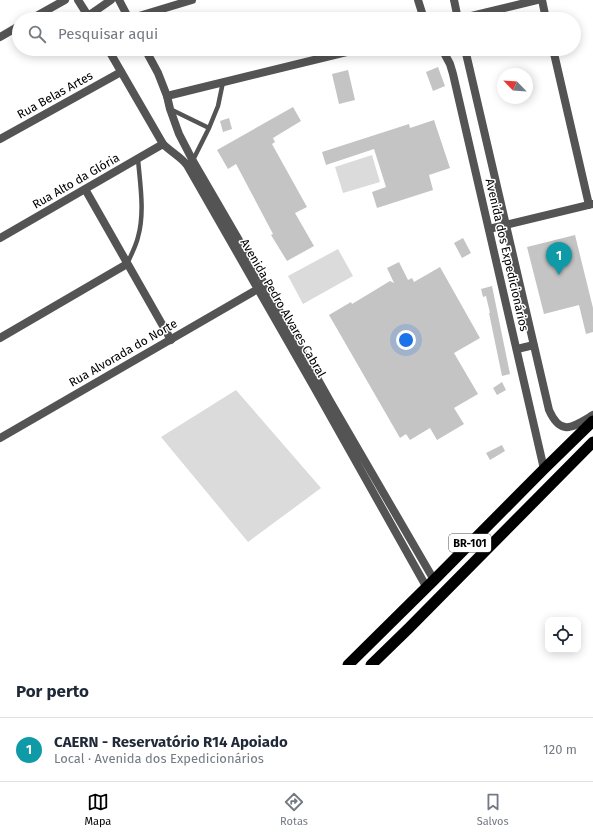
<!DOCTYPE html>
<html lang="pt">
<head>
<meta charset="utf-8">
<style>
	:root { --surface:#fff; --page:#f6f6f7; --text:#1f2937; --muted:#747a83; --line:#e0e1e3; --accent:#000 }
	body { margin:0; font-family:"Fira Sans",sans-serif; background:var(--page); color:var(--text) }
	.controls { position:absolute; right:12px; bottom:12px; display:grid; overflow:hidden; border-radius:8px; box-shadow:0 2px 10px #0003 }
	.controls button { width:36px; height:36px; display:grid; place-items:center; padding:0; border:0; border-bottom:1px solid var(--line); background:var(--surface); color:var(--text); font:20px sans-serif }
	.compass { position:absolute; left:497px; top:68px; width:36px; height:36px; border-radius:50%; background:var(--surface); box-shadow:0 2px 10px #0003; rotate:295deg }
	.you { position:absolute; left:406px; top:340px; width:14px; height:14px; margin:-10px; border:3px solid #fff; border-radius:50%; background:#1a73e8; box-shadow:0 0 0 6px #1a73e833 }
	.badge { display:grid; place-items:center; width:26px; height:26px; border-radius:50%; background:var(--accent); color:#fff; font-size:13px; font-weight:700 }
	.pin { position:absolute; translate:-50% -33px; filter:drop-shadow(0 1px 2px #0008) }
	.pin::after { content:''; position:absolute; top:21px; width:14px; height:12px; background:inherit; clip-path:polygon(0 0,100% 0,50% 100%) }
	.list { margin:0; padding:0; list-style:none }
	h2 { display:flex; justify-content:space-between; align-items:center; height:52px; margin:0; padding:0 16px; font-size:17px }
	h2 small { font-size:13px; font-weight:400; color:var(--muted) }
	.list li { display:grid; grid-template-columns:26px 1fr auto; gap:12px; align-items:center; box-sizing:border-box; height:64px; padding:0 16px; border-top:1px solid var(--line) }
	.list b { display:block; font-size:15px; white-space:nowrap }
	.list p { margin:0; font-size:13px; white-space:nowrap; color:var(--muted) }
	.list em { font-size:13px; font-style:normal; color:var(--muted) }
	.icon { flex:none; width:22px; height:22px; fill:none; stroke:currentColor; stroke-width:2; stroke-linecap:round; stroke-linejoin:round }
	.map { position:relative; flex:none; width:593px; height:665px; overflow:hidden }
	.search { position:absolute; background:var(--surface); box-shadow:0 2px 10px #0003; left:12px; right:12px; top:12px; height:44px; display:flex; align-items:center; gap:10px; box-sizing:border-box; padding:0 14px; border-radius:22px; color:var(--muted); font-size:15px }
	.sheet { height:116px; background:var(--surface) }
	nav { display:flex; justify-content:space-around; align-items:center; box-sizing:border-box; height:56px; border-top:1px solid var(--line); background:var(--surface); font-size:11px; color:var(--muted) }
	nav a { display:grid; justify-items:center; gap:2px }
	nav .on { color:var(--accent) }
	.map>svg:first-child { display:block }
	.green { fill:#dbdbdb }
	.building { fill:#c4c4c4 }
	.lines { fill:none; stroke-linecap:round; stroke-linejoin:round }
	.service { stroke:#545454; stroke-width:4.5 }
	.minor { stroke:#545454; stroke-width:8 }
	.tertiary { stroke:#545454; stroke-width:8 }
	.trunk { stroke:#000; stroke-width:11 }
	.labels { text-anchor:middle; stroke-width:3; stroke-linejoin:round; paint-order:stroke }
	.shield { fill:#fff; stroke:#4c4c4c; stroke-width:1 }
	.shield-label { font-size:11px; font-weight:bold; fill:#000 }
	.street-label { font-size:12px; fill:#000; stroke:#fff }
</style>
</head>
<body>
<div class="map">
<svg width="593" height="665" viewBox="0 0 593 665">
	<rect width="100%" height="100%" fill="#fff"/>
	<path class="green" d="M 372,155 L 380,182 L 343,193 L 335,167 Z
		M 338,249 L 353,276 L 303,304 L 288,276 Z
		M 236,390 L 321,488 L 248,542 L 161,437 Z"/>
	<path class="building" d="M 438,67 L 445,86 L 433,91 L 426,72 Z
		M 348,70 L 355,100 L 339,104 L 332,74 Z
		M 293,107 L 301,121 L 273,138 L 275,142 L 272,144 L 307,207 L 295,213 L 314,246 L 287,261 L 271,235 L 273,234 L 236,164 L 228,169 L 217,150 Z
		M 229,118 L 232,129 L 223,132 L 220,121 Z
		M 434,120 L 450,168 L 429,175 L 433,190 L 377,208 L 372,192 L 386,187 L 374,149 L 326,165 L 322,152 L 409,124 L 410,128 Z
		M 575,235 L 593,308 L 593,332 L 586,334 L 579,305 L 544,314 L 527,247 Z
		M 463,238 L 471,253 L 462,258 L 454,243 Z
		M 399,262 L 408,280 L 412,278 L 414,282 L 440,267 L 480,338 L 454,353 L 478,394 L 454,408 L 464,424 L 437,440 L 430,428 L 410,440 L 406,434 L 400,438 L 329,315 L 351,302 L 352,304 L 390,281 L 394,283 L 387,268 Z
		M 492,286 L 510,374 L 502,376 L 489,313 L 490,313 L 486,296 L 483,297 L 481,289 Z
		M 502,382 L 506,390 L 497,395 L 493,388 Z
		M 502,445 L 505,451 L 490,460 L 486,453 Z"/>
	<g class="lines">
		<path class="service" d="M 170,109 L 209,128 L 193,160
			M 209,128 L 218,106 L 223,82
			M 127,264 C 131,255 136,246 138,237 C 145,212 140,184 138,159"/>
		<path class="minor" d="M 542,0 L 546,19
			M 31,19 L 65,0
			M 129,19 L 192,0
			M 459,19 L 537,0
			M 0,37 L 19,26
			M 553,49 L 589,205
			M 167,96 L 359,49
			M 0,139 L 121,72
			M 85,189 L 171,340
			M 489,229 L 593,204
			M 0,238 L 163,144
			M 0,338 L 127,264"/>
		<path class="tertiary" d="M 78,0 L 90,19
			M 119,0 L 129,19
			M 418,0 L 424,19
			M 454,0 L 458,19
			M 88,16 L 111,0
			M 108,49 L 163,144 C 171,152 181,157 187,165 L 314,387 L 427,588
			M 145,49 L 158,73 L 167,96 L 170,109 L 179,134 L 193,161 L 265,285 L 330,401 L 434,580
			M 442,49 L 450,64 L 453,74 L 544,469
			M 465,49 L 549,410 C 561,437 573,427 593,415
			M 517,349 L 534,345
			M 0,438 L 263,286"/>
		<path class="trunk" d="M 348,665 L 434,580 L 544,469 L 593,421
			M 371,665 L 409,628 L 593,442"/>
	</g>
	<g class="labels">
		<rect class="shield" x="449" y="534" width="42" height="18" rx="3"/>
		<g class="shield-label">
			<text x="470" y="547">BR-101</text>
		</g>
		<g class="street-label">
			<text transform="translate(55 95) rotate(-29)" y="4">Rua Belas Artes</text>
			<text transform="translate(76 181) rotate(-30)" y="4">Rua Alto da Glória</text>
			<text transform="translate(507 255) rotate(77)" y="4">Avenida dos Expedicionários</text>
			<text transform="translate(283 308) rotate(60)" y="4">Avenida Pedro Alvares Cabral</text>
			<text transform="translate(123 353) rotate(-30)" y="4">Rua Alvorada do Norte</text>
		</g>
	</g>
</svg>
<div class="controls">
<button><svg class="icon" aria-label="locate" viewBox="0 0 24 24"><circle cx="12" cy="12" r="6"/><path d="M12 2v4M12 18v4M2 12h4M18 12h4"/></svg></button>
</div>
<svg class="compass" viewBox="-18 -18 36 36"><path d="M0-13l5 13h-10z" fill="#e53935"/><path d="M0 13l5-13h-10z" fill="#747a83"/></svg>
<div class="you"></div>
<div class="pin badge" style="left:559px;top:275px;background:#0f9aa8">1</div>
<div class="search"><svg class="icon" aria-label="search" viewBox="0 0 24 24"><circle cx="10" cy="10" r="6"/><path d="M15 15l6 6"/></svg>Pesquisar aqui</div>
</div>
<section class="sheet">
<h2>Por perto<small></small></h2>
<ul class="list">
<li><span class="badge" style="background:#0f9aa8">1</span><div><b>CAERN - Reservatório R14 Apoiado</b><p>Local · Avenida dos Expedicionários</p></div><em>120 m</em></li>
</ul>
</section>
<nav>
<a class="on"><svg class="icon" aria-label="map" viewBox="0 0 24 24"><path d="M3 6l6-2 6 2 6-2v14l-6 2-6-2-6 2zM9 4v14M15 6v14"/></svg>Mapa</a>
<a><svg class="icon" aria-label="directions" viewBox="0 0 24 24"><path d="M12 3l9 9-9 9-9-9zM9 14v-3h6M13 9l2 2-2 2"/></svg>Rotas</a>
<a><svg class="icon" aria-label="saved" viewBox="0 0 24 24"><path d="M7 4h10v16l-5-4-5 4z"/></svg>Salvos</a>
</nav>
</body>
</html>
